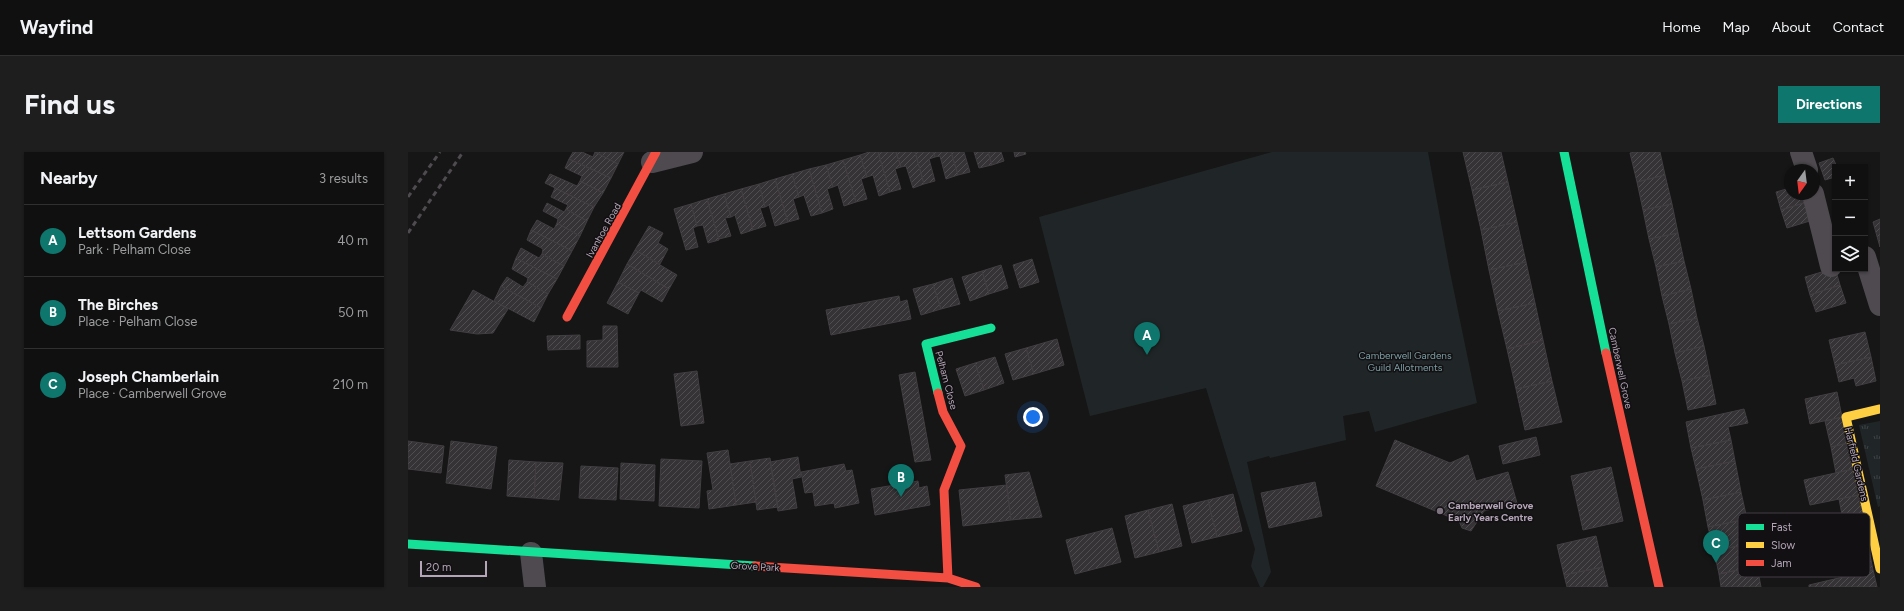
<!DOCTYPE html>
<html lang="en">
<head>
<meta charset="utf-8">
<style>
	:root { --surface:#101010; --page:#1e1e1e; --text:#f1f3f6; --muted:#9c9d9f; --line:#303030; --accent:#0f766e }
	body { margin:0; font-family:Figtree,sans-serif; background:var(--page); color:var(--text) }
	.controls { position:absolute; right:12px; top:12px; display:grid; overflow:hidden; border-radius:0px; box-shadow:0 1px 3px #0004 }
	.controls button { width:36px; height:36px; display:grid; place-items:center; padding:0; border:0; border-bottom:1px solid var(--line); background:var(--surface); color:var(--text); font:20px sans-serif }
	.compass { position:absolute; left:1376px; top:12px; width:36px; height:36px; border-radius:50%; background:var(--surface); box-shadow:0 1px 3px #0004; rotate:194deg }
	.scale { position:absolute; left:12px; bottom:10px; width:67px; box-sizing:border-box; padding-left:4px; border:2px solid #b4a6b8; border-top:0; font-size:11px; line-height:14px; white-space:nowrap; color:#b4a6b8; -webkit-text-stroke:3px #121012; paint-order:stroke }
	.you { position:absolute; left:625px; top:265px; width:14px; height:14px; margin:-10px; border:3px solid #fff; border-radius:50%; background:#1a73e8; box-shadow:0 0 0 6px #1a73e833 }
	.badge { display:grid; place-items:center; width:26px; height:26px; border-radius:50%; background:var(--accent); color:#fff; font-size:13px; font-weight:700 }
	.pin { position:absolute; translate:-50% -33px; filter:drop-shadow(0 1px 2px #0008) }
	.pin::after { content:''; position:absolute; top:21px; width:14px; height:12px; background:inherit; clip-path:polygon(0 0,100% 0,50% 100%) }
	.list { margin:0; padding:0; list-style:none }
	h2 { display:flex; justify-content:space-between; align-items:center; height:52px; margin:0; padding:0 16px; font-size:17px }
	h2 small { font-size:13px; font-weight:400; color:var(--muted) }
	.list li { display:grid; grid-template-columns:26px 1fr auto; gap:12px; align-items:center; box-sizing:border-box; height:72px; padding:0 16px; border-top:1px solid var(--line) }
	.list b { display:block; font-size:15px; white-space:nowrap }
	.list p { margin:0; font-size:13px; white-space:nowrap; color:var(--muted) }
	.list em { font-size:13px; font-style:normal; color:var(--muted) }
	.icon { flex:none; width:22px; height:22px; fill:none; stroke:currentColor; stroke-width:2; stroke-linecap:round; stroke-linejoin:round }
	.map { position:relative; flex:none; width:1472px; height:435px; overflow:hidden; border-radius:0px }
	header { display:flex; align-items:center; gap:24px; box-sizing:border-box; height:56px; padding:0 20px; background:var(--surface); border-bottom:1px solid var(--line) }
	header strong { font-size:19px }
	nav { display:flex; gap:22px; margin-inline-start:auto; font-size:14px }
	.intro { display:flex; align-items:center; justify-content:space-between; box-sizing:border-box; height:96px; padding:0 24px }
	h1 { margin:0; font-size:28px }
	.button { padding:10px 18px; border-radius:0px; background:var(--accent); color:#fff; font-size:14px; font-weight:700 }
	main { display:flex; gap:24px; padding:0 24px }
	aside { flex:1; background:var(--surface); border-radius:0px; box-shadow:0 1px 3px #0004 }
	.map>svg:first-child { display:block }
	.grass { fill:url(#grass-tufts) }
	.garden { fill:#202627 }
	.building { fill:url(#building-hatch); stroke:#423e42 }
	.lines { fill:none; stroke-linecap:round; stroke-linejoin:round }
	.street { stroke:#4e4a4f; stroke-width:22 }
	.fast { stroke:#16e098; stroke-width:9 }
	.slow { stroke:#ffcf43; stroke-width:9 }
	.jam { stroke:#f24e42; stroke-width:9 }
	.rail { stroke:#4f4b50; stroke-width:3; stroke-dasharray:5 4; stroke-linecap:butt }
	.poi-dot { fill:#7d747f; stroke:#121012; stroke-width:1.5 }
	.labels { text-anchor:middle; stroke-width:3; stroke-linejoin:round; paint-order:stroke }
	.street-label { font-size:10px; fill:#b4a6b8; stroke:#121012 }
	.park-label { font-size:10px; fill:#7b9fa5; stroke:#121012 }
	.poi-label { font-size:10px; font-weight:bold; fill:#b4a6b8; stroke:#121012; text-anchor:start }
	.key { fill:#121012; stroke:#433d44; stroke-width:1 }
	.key-label { font-size:11px; fill:#b4a6b8 }
</style>
</head>
<body>
<header>
<strong>Wayfind</strong>
<nav><a>Home</a><a>Map</a><a>About</a><a>Contact</a></nav>
</header>
<div class="intro"><h1>Find us</h1><a class="button">Directions</a></div>
<main>
<aside>
<h2>Nearby<small>3 results</small></h2>
<ul class="list">
<li><span class="badge">A</span><div><b>Lettsom Gardens</b><p>Park · Pelham Close</p></div><em>40 m</em></li>
<li><span class="badge">B</span><div><b>The Birches</b><p>Place · Pelham Close</p></div><em>50 m</em></li>
<li><span class="badge">C</span><div><b>Joseph Chamberlain</b><p>Place · Camberwell Grove</p></div><em>210 m</em></li>
</ul>
</aside>
<div class="map">
<svg width="1472" height="435" viewBox="0 0 1472 435">
	<defs>
		<pattern id="grass-tufts" width="24" height="20" patternUnits="userSpaceOnUse"><rect width="24" height="20" fill="#202627"/><path d="M3 7l-1-3M5 7V3M7 7l1-3M15 17l-1-3M17 17v-4M19 17l1-3" fill="none" stroke="#3e4244"/></pattern>
		<pattern id="building-hatch" width="6" height="6" patternUnits="userSpaceOnUse"><rect width="6" height="6" fill="#353336"/><path d="M-1 1l2-2M0 6l6-6M5 7l2-2" fill="none" stroke="#504e51"/></pattern>
	</defs>
	<rect width="100%" height="100%" fill="#161616"/>
	<path class="grass" d="M 1472,269 L 1472,354 L 1470,355 L 1451,273 Z"/>
	<path class="garden" d="M 864,0 L 1020,0 L 1042,120 L 1069,251 L 967,280 L 961,259 L 935,264 L 938,288 L 862,306 L 861,304 L 839,310 L 863,420 L 855,435 L 852,435 L 843,414 L 847,397 L 798,236 L 682,264 L 631,65 Z"/>
	<path class="building" d="M 165,0 L 174,0 L 185,5 L 187,0 L 210,12 L 203,26 L 161,7 Z
		M 187,0 L 216,0 L 210,12 Z
		M 461,0 L 470,0 L 482,40 L 471,44 L 465,23 L 459,25 L 452,3 Z
		M 470,0 L 488,0 L 493,15 L 487,17 L 493,37 L 482,40 Z
		M 488,0 L 507,0 L 516,32 L 505,36 L 498,14 L 493,15 Z
		M 507,0 L 525,0 L 527,5 L 521,7 L 527,29 L 516,32 Z
		M 525,0 L 543,0 L 550,23 L 538,27 L 532,4 L 527,5 Z
		M 543,0 L 556,0 L 562,20 L 550,23 Z
		M 566,0 L 580,0 L 584,13 L 571,16 Z
		M 580,0 L 593,0 L 596,9 L 584,13 Z
		M 606,0 L 617,0 L 618,2 L 607,5 Z
		M 1055,0 L 1093,0 L 1100,30 L 1064,38 Z
		M 1227,0 L 1252,0 L 1257,23 L 1229,30 L 1222,1 Z
		M 452,3 L 459,25 L 453,27 L 459,47 L 448,50 L 435,8 Z
		M 1425,6 L 1429,15 L 1427,15 L 1427,25 L 1417,28 L 1411,11 Z
		M 161,7 L 203,26 L 195,41 L 172,29 L 174,24 L 157,16 Z
		M 435,8 L 448,50 L 436,54 L 430,33 L 425,35 L 418,13 Z
		M 418,13 L 425,35 L 419,37 L 425,57 L 414,61 L 401,17 Z
		M 401,17 L 414,61 L 403,64 L 396,43 L 391,45 L 384,22 Z
		M 142,22 L 169,34 L 172,29 L 195,41 L 186,55 L 137,31 Z
		M 384,22 L 391,45 L 385,47 L 391,67 L 380,70 L 367,27 Z
		M 1257,23 L 1264,52 L 1235,58 L 1229,30 Z
		M 367,27 L 380,70 L 367,74 L 361,53 L 357,55 L 351,32 Z
		M 1100,30 L 1109,70 L 1073,78 L 1064,38 Z
		M 351,32 L 357,55 L 352,56 L 358,74 L 345,78 L 333,37 Z
		M 147,36 L 186,55 L 179,69 L 158,57 L 160,53 L 143,45 Z
		M 1382,36 L 1382,42 L 1397,42 L 1399,50 L 1373,58 L 1368,40 Z
		M 333,37 L 345,78 L 333,82 L 327,63 L 323,65 L 316,42 Z
		M 316,42 L 323,65 L 317,66 L 323,84 L 311,87 L 299,47 Z
		M 299,47 L 311,88 L 300,91 L 295,73 L 289,74 L 283,52 Z
		M 1399,50 L 1405,68 L 1379,76 L 1373,58 Z
		M 139,51 L 156,60 L 158,57 L 179,69 L 172,84 L 149,71 L 150,67 L 135,59 Z
		M 283,52 L 289,74 L 285,76 L 290,95 L 278,98 L 266,57 Z
		M 1264,52 L 1270,81 L 1241,87 L 1235,58 Z
		M 1472,67 L 1472,95 L 1465,70 Z
		M 129,68 L 146,77 L 149,71 L 172,84 L 164,99 L 123,78 Z
		M 1109,70 L 1118,110 L 1081,118 L 1073,78 Z
		M 241,74 L 255,81 L 250,91 L 260,97 L 252,112 L 227,98 Z
		M 123,78 L 164,99 L 156,114 L 134,102 L 135,97 L 119,88 Z
		M 1270,81 L 1276,109 L 1248,115 L 1241,87 Z
		M 113,96 L 131,106 L 134,102 L 156,114 L 149,127 L 108,106 Z
		M 227,98 L 269,123 L 261,137 L 219,112 Z
		M 108,106 L 149,127 L 140,142 L 119,130 L 120,126 L 104,117 Z
		M 624,107 L 631,130 L 612,136 L 605,113 Z
		M 1276,109 L 1283,137 L 1254,144 L 1248,115 Z
		M 1118,110 L 1127,151 L 1090,159 L 1081,118 Z
		M 219,112 L 261,137 L 254,150 L 233,138 L 231,141 L 210,130 Z
		M 593,113 L 600,136 L 581,142 L 574,119 Z
		M 1427,116 L 1432,133 L 1402,143 L 1397,125 Z
		M 574,119 L 581,142 L 562,149 L 554,125 Z
		M 99,125 L 115,135 L 119,130 L 140,142 L 133,156 L 93,134 Z
		M 544,126 L 552,152 L 533,157 L 525,132 Z
		M 210,130 L 231,141 L 220,162 L 199,151 Z
		M 525,132 L 533,157 L 513,163 L 505,137 Z
		M 1432,133 L 1438,151 L 1408,160 L 1402,143 Z
		M 93,134 L 133,156 L 126,170 L 86,149 Z
		M 1283,137 L 1289,166 L 1261,172 L 1254,144 Z
		M 65,138 L 100,157 L 85,181 L 69,182 L 42,178 Z
		M 491,144 L 492,150 L 499,148 L 503,167 L 423,183 L 418,158 Z
		M 1127,151 L 1135,188 L 1099,197 L 1090,159 Z
		M 1289,166 L 1296,194 L 1267,201 L 1261,172 Z
		M 195,174 L 209,174 L 210,215 L 179,215 L 179,189 L 195,188 Z
		M 1457,180 L 1463,205 L 1427,213 L 1421,188 Z
		M 172,183 L 172,197 L 140,198 L 139,184 Z
		M 649,187 L 656,213 L 626,222 L 618,196 Z
		M 1135,188 L 1144,229 L 1108,237 L 1099,197 Z
		M 1296,194 L 1302,223 L 1274,229 L 1267,201 Z
		M 618,196 L 626,222 L 605,228 L 597,202 Z
		M 587,205 L 596,231 L 576,238 L 567,211 Z
		M 1463,205 L 1468,229 L 1448,234 L 1446,226 L 1431,230 L 1427,213 Z
		M 567,211 L 576,238 L 557,244 L 548,217 Z
		M 289,219 L 296,271 L 273,274 L 266,222 Z
		M 507,220 L 523,308 L 507,310 L 491,223 Z
		M 1302,223 L 1308,252 L 1280,258 L 1274,229 Z
		M 1144,229 L 1154,270 L 1117,278 L 1108,237 Z
		M 1429,240 L 1434,265 L 1402,272 L 1397,247 Z
		M 1336,257 L 1340,271 L 1320,275 L 1323,288 L 1283,296 L 1278,270 Z
		M 1434,265 L 1440,291 L 1423,295 L 1417,269 Z
		M 1128,285 L 1132,303 L 1095,312 L 1091,294 Z
		M 987,288 L 1042,311 L 1060,303 L 1068,329 L 1100,320 L 1109,351 L 1076,359 L 1063,379 L 1054,376 L 1051,369 L 968,334 Z
		M 1323,288 L 1327,309 L 1288,317 L 1283,296 Z
		M 0,289 L 36,294 L 33,321 L 0,317 Z
		M 43,289 L 89,295 L 83,337 L 38,331 Z
		M 1440,291 L 1445,317 L 1428,321 L 1423,295 Z
		M 320,298 L 328,353 L 301,357 L 299,339 L 305,338 L 299,301 Z
		M 390,305 L 393,325 L 384,327 L 389,356 L 370,359 L 362,310 Z
		M 362,306 L 370,355 L 349,358 L 342,309 Z
		M 253,307 L 294,309 L 291,356 L 251,354 Z
		M 101,308 L 128,310 L 126,346 L 99,344 Z
		M 342,309 L 348,350 L 328,353 L 322,312 Z
		M 1327,309 L 1333,340 L 1295,348 L 1288,317 Z
		M 128,310 L 155,311 L 151,348 L 126,346 Z
		M 213,311 L 247,313 L 246,349 L 212,347 Z
		M 436,312 L 438,319 L 444,318 L 451,351 L 427,356 L 426,351 L 407,354 L 405,340 L 397,341 L 393,320 Z
		M 173,314 L 210,316 L 208,348 L 171,346 Z
		M 1203,315 L 1215,369 L 1175,378 L 1163,324 Z
		M 1445,317 L 1451,343 L 1402,353 L 1396,328 Z
		M 621,320 L 634,365 L 603,368 L 597,323 Z
		M 510,329 L 511,336 L 519,334 L 522,353 L 467,363 L 463,337 Z
		M 907,330 L 914,364 L 861,376 L 853,341 Z
		M 599,333 L 603,368 L 555,374 L 551,338 Z
		M 1333,340 L 1339,367 L 1300,375 L 1295,348 Z
		M 825,342 L 834,379 L 809,385 L 800,348 Z
		M 1451,343 L 1457,368 L 1436,373 L 1431,347 Z
		M 800,348 L 809,385 L 784,391 L 775,354 Z
		M 764,352 L 774,394 L 751,400 L 740,358 Z
		M 740,358 L 751,400 L 727,406 L 717,364 Z
		M 1339,367 L 1344,391 L 1306,399 L 1300,375 Z
		M 704,376 L 713,410 L 667,422 L 658,388 Z
		M 1188,384 L 1195,415 L 1156,423 L 1149,393 Z
		M 1344,391 L 1349,414 L 1311,422 L 1306,399 Z
		M 1460,393 L 1465,418 L 1433,426 L 1427,400 Z
		M 1349,414 L 1353,435 L 1313,435 L 1311,422 Z
		M 1195,415 L 1200,435 L 1159,435 L 1156,423 Z
		M 1465,418 L 1469,435 L 1401,435 L 1401,433 Z"/>
	<g class="lines">
		<path class="street" d="M 1393,0 L 1399,18
			M 244,10 L 284,0
			M 1405,42 L 1423,114
			M 1457,105 L 1472,153
			M 123,401 L 127,435"/>
		<path class="fast" d="M 1156,0 L 1198,201
			M 530,241 L 518,192 L 583,176
			M 0,392 L 347,414"/>
		<path class="slow" d="M 1472,257 L 1438,265 L 1472,417"/>
		<path class="jam" d="M 159,165 L 248,0
			M 1198,201 L 1251,435
			M 530,241 L 535,260 L 553,294 L 536,338 L 540,426
			M 347,414 L 540,426 L 568,435"/>
		<path class="rail" d="M 0,45 L 32,0
			M 0,81 L 55,0"/>
	</g>
	<circle class="poi-dot" cx="1032" cy="359" r="4"/>
	<g class="labels">
		<g class="street-label">
			<text transform="translate(195 78) rotate(-61)" y="4">Ivanhoe Road</text>
			<text transform="translate(1213 216) rotate(78)" y="4">Camberwell Grove</text>
			<text transform="translate(539 228) rotate(75)" y="4">Pelham Close</text>
			<text transform="translate(1449 312) rotate(77)" y="4">Harfield Gardens</text>
			<text transform="translate(347 414) rotate(3)" y="4">Grove Park</text>
		</g>
		<g class="park-label">
			<text x="997" y="207">Camberwell Gardens<tspan x="997" dy="12">Guild Allotments</tspan></text>
		</g>
		<g class="poi-label">
			<text x="1040" y="357">Camberwell Grove<tspan x="1040" dy="12">Early Years Centre</tspan></text>
		</g>
	</g>
	<rect x="1330" y="361" width="132" height="64" rx="6" class="key"/>
	<rect x="1338" y="372" width="18" height="6" fill="#16e098"/>
	<rect x="1338" y="390" width="18" height="6" fill="#ffcf43"/>
	<rect x="1338" y="408" width="18" height="6" fill="#f24e42"/>
	<g class="key-label">
		<text x="1363" y="379">Fast</text>
		<text x="1363" y="397">Slow</text>
		<text x="1363" y="415">Jam</text>
	</g>
</svg>
<div class="controls">
<button>+</button>
<button>−</button>
<button><svg class="icon" aria-label="layers" viewBox="0 0 24 24"><path d="M12 4l9 5-9 5-9-5zM3 14l9 5 9-5"/></svg></button>
</div>
<svg class="compass" viewBox="-18 -18 36 36"><path d="M0-13l5 13h-10z" fill="#e53935"/><path d="M0 13l5-13h-10z" fill="#9c9d9f"/></svg>
<div class="scale">20 m</div>
<div class="you"></div>
<div class="pin badge" style="left:739px;top:203px">A</div>
<div class="pin badge" style="left:493px;top:345px">B</div>
<div class="pin badge" style="left:1308px;top:411px">C</div>
</div>
</main>
</body>
</html>
